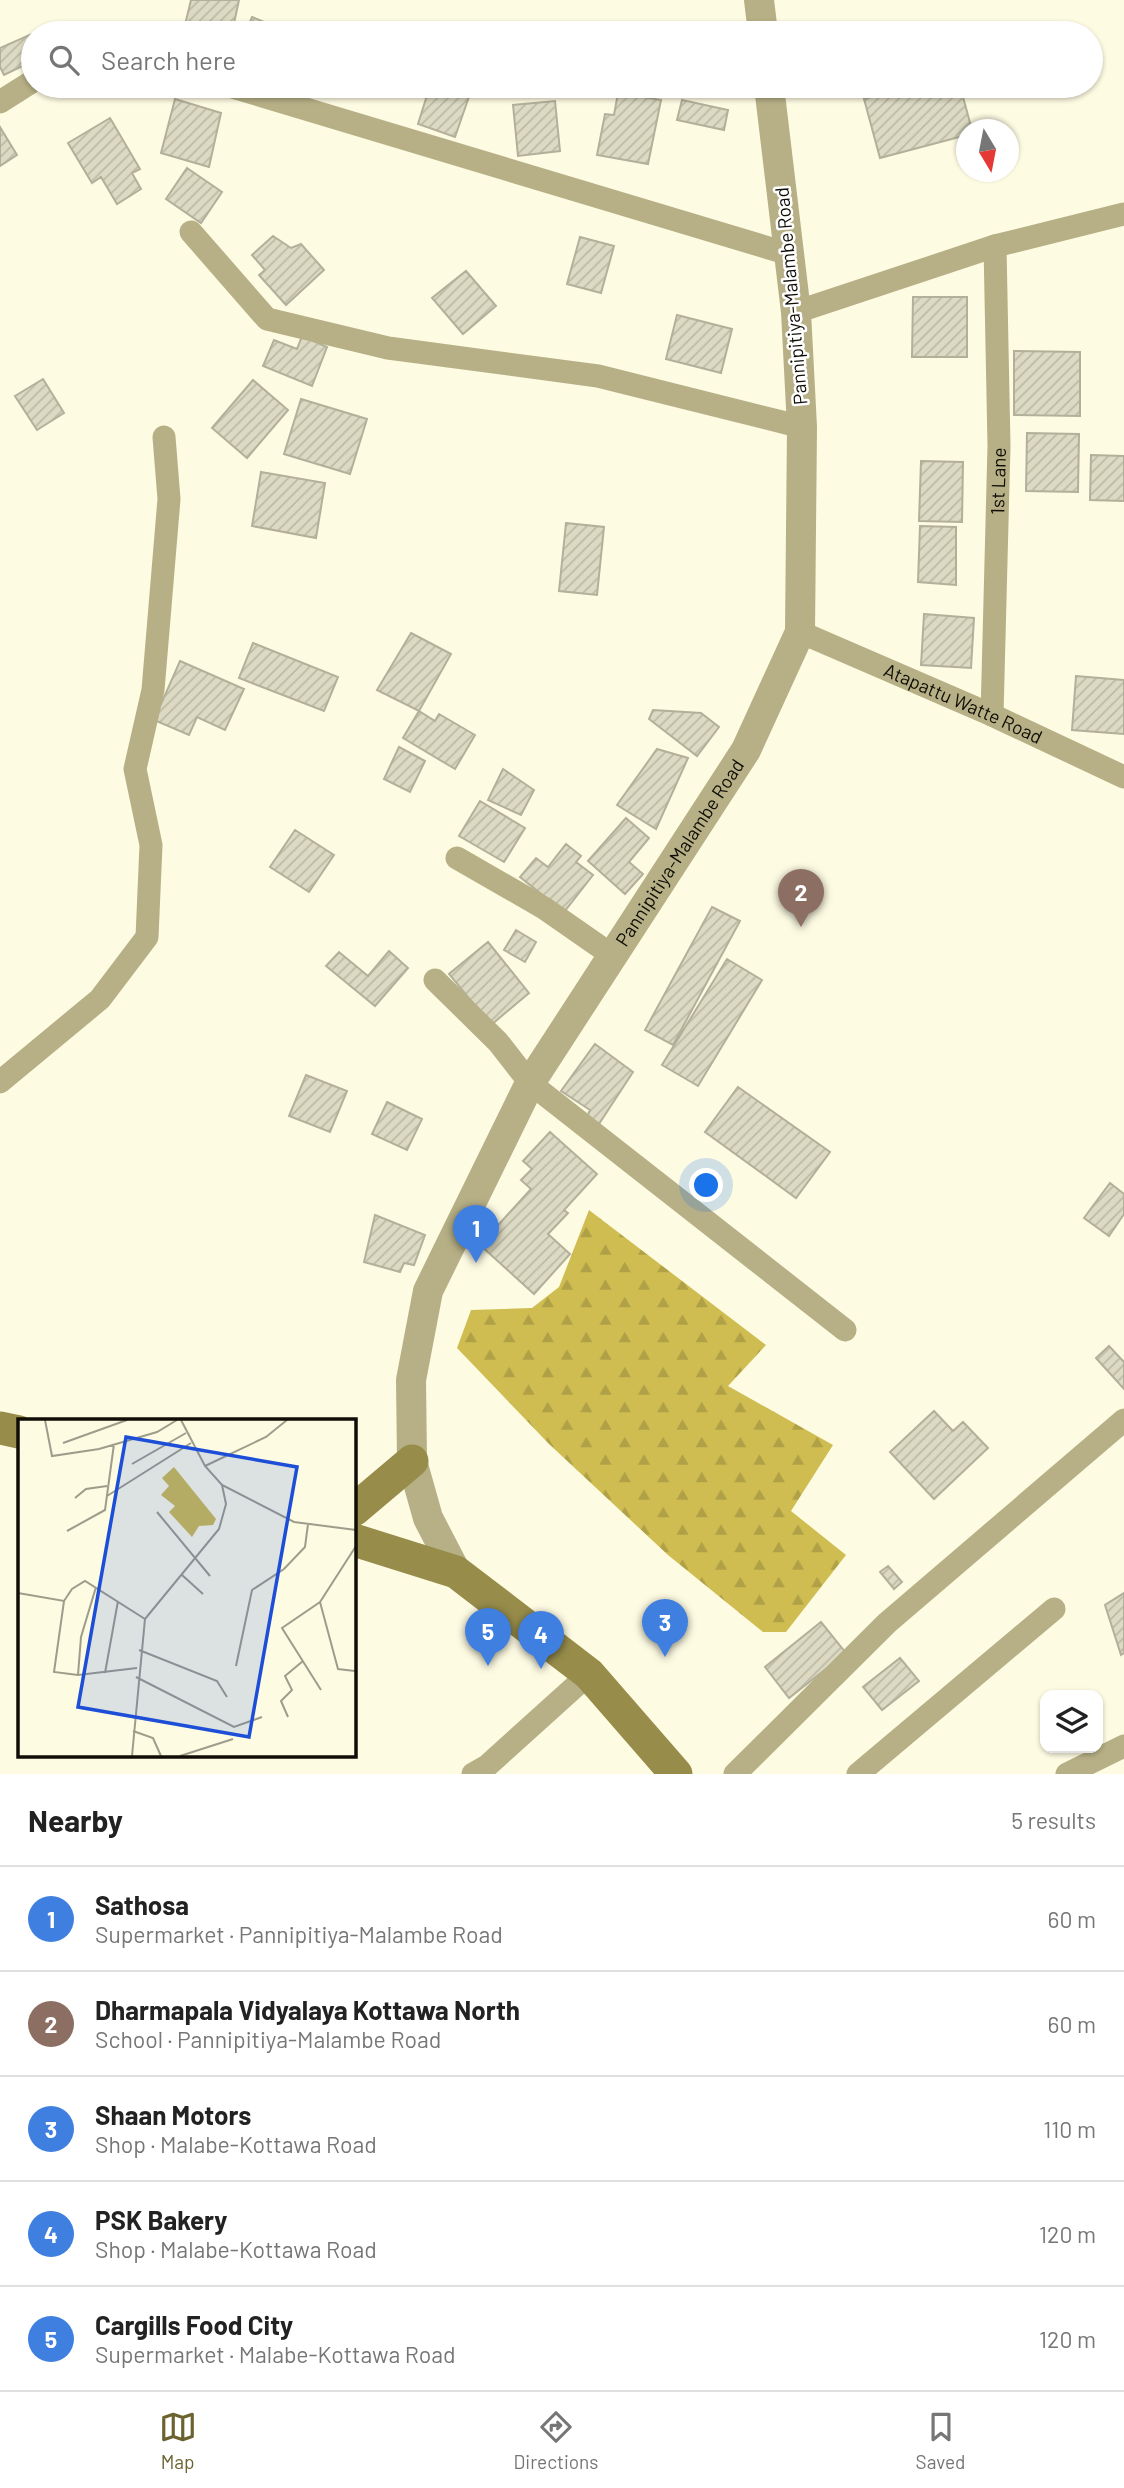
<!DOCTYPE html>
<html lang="en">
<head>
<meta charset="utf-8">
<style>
	:root { --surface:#fff; --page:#f2f2f2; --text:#222; --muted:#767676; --line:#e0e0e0; --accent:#6b622f }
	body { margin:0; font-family:Barlow,sans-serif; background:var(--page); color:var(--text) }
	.controls { position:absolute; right:21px; bottom:21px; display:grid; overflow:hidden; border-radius:14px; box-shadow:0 2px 5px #0004 }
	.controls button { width:63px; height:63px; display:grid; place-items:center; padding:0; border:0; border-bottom:2px solid var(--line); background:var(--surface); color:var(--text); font:35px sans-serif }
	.compass { position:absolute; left:956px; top:119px; width:63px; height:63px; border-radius:50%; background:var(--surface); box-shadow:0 2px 5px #0004; rotate:170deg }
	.you { position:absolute; left:707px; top:1186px; width:24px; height:24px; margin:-18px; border:5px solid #fff; border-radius:50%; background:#1a73e8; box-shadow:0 0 0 10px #1a73e833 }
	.badge { display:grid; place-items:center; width:46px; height:46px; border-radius:50%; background:var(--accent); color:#fff; font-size:23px; font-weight:700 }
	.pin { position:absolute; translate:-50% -58px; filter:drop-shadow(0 2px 4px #0008) }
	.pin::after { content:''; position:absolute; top:37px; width:24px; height:21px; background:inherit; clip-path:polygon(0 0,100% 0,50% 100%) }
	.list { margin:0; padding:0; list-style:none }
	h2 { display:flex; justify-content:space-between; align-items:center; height:91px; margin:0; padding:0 28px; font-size:30px }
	h2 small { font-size:23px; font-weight:400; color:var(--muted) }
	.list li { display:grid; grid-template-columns:46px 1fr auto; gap:21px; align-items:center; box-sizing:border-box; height:105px; padding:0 28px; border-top:2px solid var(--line) }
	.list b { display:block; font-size:26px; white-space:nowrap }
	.list p { margin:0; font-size:23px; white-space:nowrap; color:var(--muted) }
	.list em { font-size:23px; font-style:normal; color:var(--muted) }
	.icon { flex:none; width:38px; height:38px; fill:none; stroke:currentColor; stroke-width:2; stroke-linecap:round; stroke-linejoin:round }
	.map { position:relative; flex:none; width:1124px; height:1774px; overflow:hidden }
	.search { position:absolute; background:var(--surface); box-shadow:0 2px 5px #0004; left:21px; right:21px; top:21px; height:77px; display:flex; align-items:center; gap:18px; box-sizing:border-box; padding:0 24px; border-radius:38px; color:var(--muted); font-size:26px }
	.sheet { height:616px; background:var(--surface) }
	nav { display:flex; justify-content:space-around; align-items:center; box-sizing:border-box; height:98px; border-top:2px solid var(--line); background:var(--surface); font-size:19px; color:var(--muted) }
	nav a { display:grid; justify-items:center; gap:4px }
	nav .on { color:var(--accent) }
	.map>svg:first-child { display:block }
	.forest { fill:url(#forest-firs) }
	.building { fill:url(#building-hatch); stroke:#b3b09a; stroke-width:2 }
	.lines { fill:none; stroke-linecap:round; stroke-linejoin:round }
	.minor { stroke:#b7b086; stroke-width:23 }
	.tertiary { stroke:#b7b086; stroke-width:30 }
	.secondary { stroke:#978c4a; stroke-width:33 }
	.labels { text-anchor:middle; stroke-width:5; stroke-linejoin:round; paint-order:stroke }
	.street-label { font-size:19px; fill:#0f0d06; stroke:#fff }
	.inset-road { fill:none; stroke:#9e9c8b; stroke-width:2 }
	.view { fill:#1d4ed8; fill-opacity:0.15; stroke:#1d4ed8; stroke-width:3.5 }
	.inset-edge { fill:none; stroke:#0f0d06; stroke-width:3.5 }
</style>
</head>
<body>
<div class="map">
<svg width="1124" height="1774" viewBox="0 0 1124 1774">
	<defs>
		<pattern id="forest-firs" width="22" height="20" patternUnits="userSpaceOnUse" patternTransform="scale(1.75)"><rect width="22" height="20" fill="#cfbd52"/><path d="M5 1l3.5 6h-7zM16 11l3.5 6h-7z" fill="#b1a146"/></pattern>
		<pattern id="building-hatch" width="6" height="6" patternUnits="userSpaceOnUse" patternTransform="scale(1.75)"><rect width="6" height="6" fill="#dddac3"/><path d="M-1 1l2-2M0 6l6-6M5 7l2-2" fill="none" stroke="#bcbaa6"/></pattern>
	</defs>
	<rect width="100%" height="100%" fill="#fefbe3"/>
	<path class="forest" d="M 589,1210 L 766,1345 L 728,1386 L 833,1445 L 791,1511 L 846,1555 L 786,1632 L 763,1632 L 668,1555 L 549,1444 L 457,1348 L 471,1310 L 532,1308 L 559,1287 Z"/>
	<path class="building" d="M 191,0 L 239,0 L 232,33 L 183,33 Z
		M 252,17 L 291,33 L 245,33 Z
		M 43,29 L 45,33 L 33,33 L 33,61 L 4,75 L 0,67 L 0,48 Z
		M 369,86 L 416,86 L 414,96 Z
		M 430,86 L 456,86 L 471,91 L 455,137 L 418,124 Z
		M 914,86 L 960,86 L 972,130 L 967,130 L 967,135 L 880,158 L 864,99 Z
		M 618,93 L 661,100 L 648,164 L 597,155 L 605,114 L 614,115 Z
		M 175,99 L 221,113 L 209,167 L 161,153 Z
		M 682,100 L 728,110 L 724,130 L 677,120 Z
		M 555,101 L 560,151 L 518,156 L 513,105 Z
		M 110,118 L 140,169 L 132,173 L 141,189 L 117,204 L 101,177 L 92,183 L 68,143 Z
		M 0,127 L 17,155 L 0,166 Z
		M 187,168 L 222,192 L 201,223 L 166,199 Z
		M 273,236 L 291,248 L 301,244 L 324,270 L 286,305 L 259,275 L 265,270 L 252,255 Z
		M 580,237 L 614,246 L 601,293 L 567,284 Z
		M 466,271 L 496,306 L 463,334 L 432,298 Z
		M 913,297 L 967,297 L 967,357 L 912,357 Z
		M 677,315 L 732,329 L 721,373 L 666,359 Z
		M 302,336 L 327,347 L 312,386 L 263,366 L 274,340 L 297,349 Z
		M 1014,351 L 1080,352 L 1080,416 L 1014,415 Z
		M 43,379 L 64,413 L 37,430 L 15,396 Z
		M 253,380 L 288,410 L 247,458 L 212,428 Z
		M 301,399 L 367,419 L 350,474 L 284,454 Z
		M 1027,433 L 1079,434 L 1078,492 L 1026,491 Z
		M 1091,455 L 1124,456 L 1124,501 L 1090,500 Z
		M 921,461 L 963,462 L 962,522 L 919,521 Z
		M 261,472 L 325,483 L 316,538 L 252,526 Z
		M 566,523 L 604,527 L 597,595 L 559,591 Z
		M 920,526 L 956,527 L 956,585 L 918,582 Z
		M 924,614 L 974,618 L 971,668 L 921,665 Z
		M 411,633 L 451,654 L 419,711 L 377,690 Z
		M 253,643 L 338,677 L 324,711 L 239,678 Z
		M 180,661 L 244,689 L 225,730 L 197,717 L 189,735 L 154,720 Z
		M 1076,676 L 1124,680 L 1124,734 L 1072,730 Z
		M 653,710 L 701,713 L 719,727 L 697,756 L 649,719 Z
		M 419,711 L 435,721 L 439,714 L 475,735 L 455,769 L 403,738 Z
		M 399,747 L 425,761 L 410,792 L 384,779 Z
		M 657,749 L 688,758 L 656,829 L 617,805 Z
		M 503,769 L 534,790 L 521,815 L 488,800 Z
		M 480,801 L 525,828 L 504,862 L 459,836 Z
		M 626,818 L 649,838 L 629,862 L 643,874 L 625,894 L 588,861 Z
		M 295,830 L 334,855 L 309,892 L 270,867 Z
		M 566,844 L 581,856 L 576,862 L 593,875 L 564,912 L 520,877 L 536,858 L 548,867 Z
		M 712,907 L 740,921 L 673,1045 L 645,1030 Z
		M 516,930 L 536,942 L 525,962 L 504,950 Z
		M 488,942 L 529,993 L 491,1025 L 449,974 Z
		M 389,951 L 408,968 L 375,1006 L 326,966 L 339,952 L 368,976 Z
		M 727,959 L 762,980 L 698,1086 L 662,1065 Z
		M 595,1044 L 633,1072 L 595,1130 L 586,1119 L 590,1110 L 561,1091 Z
		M 306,1075 L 347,1091 L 330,1132 L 289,1116 Z
		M 738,1087 L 830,1152 L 796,1198 L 705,1132 Z
		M 387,1102 L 422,1119 L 407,1150 L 372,1134 Z
		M 550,1132 L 597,1174 L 564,1210 L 568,1213 L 548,1234 L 570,1254 L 534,1294 L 480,1245 L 531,1189 L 521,1180 L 532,1169 L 523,1161 Z
		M 1110,1183 L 1124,1194 L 1124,1214 L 1109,1236 L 1084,1218 Z
		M 375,1215 L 425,1235 L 414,1265 L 404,1263 L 400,1272 L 364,1262 Z
		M 1109,1346 L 1124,1362 L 1124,1389 L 1096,1358 Z
		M 934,1411 L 953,1431 L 963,1422 L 988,1448 L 934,1499 L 890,1452 Z
		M 888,1566 L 902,1582 L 894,1589 L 880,1572 Z
		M 1124,1593 L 1124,1653 L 1121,1655 L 1105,1605 Z
		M 821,1622 L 846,1653 L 789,1698 L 765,1667 Z
		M 900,1658 L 919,1681 L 882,1710 L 863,1687 Z"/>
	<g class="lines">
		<g class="minor">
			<path d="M 229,86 L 789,254"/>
			<path d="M 0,102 L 33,81"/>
			<path d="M 191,232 L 267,319 L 388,348 L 598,376 L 802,427"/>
			<path d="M 796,312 L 995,246 L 1124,214"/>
			<path id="s1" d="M 800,632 L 992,715 L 1124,777"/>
			<path id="s2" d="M 992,715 L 999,446 L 995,246"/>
			<path d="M 457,858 L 544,908 L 613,956"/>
			<path d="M 435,980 L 498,1042 L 530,1083 L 845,1330"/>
			<path d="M 0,1082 L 100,999 L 147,937 L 151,845 L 135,769 L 153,690 L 169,499 L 164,437"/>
			<path d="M 473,1774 L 487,1766 L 589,1674"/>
			<path d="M 735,1774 L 887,1623 L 1124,1420"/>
			<path d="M 858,1774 L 1054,1609"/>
			<path d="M 1067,1774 L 1124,1746"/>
		</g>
		<g class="tertiary">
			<path d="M 759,0 L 763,33"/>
			<path id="s3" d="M 456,1572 L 428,1518 L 412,1461 L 411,1380 L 428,1291 L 530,1083 L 746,750 L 800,632 L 802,427 L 796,312 L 769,86"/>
		</g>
		<path class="secondary" d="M 0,1428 L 19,1432
			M 354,1510 L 412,1461
			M 354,1540 L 456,1572 L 589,1674 L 676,1774"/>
	</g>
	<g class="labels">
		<g class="street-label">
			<text transform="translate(791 296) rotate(-95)" y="7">Pannipitiya-Malambe Road</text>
			<text dy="7" stroke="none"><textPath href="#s2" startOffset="234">1st Lane</textPath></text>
			<text dy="7" stroke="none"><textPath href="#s1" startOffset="178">Atapattu Watte Road</textPath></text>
			<text dy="7" stroke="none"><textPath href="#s3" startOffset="798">Pannipitiya-Malambe Road</textPath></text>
		</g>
	</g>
	<g transform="translate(18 1419)">
		<rect width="338" height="338" fill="#fefbe3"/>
		<path d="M 156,48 L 198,100 L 195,106 L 181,107 L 174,118 L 151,93 L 157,87 L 143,76 L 151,67 L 144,59 Z" fill="#cfbd52"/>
		<path class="inset-road" d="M 27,1 L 34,37 L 81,30 L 139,13 L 159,1M 163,1 L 187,47 L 204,66 L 276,103 L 338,111M 45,24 L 109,1M 114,45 L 168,14M 187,47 L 248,18 L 269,1M 89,77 L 173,24M 57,79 L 68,70 L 89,67M 139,93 L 192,157M 49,112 L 87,91 L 96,25M 164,156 L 185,175M 0,174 L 46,182 L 54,170 L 67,162 L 127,200M 46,182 L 36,253 L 60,256 L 119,249M 302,183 L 320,250 L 337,252M 121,231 L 199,262 L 209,278M 218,247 L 234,171 L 266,150 L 287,128 L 290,105M 87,254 L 100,182M 60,256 L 63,218 L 78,168M 118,258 L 216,308 L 244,298M 303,271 L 264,209 L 302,183 L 338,127M 270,298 L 263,282 L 274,271 L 267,257 L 285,242M 115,312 L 135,319 L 143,337M 114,337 L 127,200 L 201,110 L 208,85 L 204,66M 162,337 L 215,320"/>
		<path class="view" d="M 108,18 L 279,48 L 231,318 L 60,288 Z"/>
		<rect width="338" height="338" class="inset-edge"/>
	</g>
</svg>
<div class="controls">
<button><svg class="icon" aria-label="layers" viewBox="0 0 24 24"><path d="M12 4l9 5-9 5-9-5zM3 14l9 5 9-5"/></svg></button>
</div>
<svg class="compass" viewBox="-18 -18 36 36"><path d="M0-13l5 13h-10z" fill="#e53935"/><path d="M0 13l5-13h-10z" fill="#767676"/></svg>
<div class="you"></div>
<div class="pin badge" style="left:476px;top:1263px;background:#3f7fe0">1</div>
<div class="pin badge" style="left:801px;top:927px;background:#8d6e63">2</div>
<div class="pin badge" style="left:665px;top:1657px;background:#3f7fe0">3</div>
<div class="pin badge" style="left:541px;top:1669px;background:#3f7fe0">4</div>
<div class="pin badge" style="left:488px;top:1666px;background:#3f7fe0">5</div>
<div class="search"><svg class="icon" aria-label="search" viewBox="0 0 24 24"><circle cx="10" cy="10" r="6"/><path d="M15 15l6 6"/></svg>Search here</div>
</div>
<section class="sheet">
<h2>Nearby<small>5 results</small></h2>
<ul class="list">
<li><span class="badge" style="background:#3f7fe0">1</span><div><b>Sathosa</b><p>Supermarket · Pannipitiya-Malambe Road</p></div><em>60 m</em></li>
<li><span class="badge" style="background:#8d6e63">2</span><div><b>Dharmapala Vidyalaya Kottawa North</b><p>School · Pannipitiya-Malambe Road</p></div><em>60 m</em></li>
<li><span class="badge" style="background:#3f7fe0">3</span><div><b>Shaan Motors</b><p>Shop · Malabe-Kottawa Road</p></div><em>110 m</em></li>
<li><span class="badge" style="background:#3f7fe0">4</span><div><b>PSK Bakery</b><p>Shop · Malabe-Kottawa Road</p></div><em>120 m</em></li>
<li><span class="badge" style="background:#3f7fe0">5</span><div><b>Cargills Food City</b><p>Supermarket · Malabe-Kottawa Road</p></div><em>120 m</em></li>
</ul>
</section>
<nav>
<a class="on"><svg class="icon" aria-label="map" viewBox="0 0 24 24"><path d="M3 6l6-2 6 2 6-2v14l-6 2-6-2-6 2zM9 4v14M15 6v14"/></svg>Map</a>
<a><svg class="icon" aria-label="directions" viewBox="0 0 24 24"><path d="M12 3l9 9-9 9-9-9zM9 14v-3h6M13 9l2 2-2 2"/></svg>Directions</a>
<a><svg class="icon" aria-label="saved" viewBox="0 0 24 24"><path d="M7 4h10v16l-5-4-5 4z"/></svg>Saved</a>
</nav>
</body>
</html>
